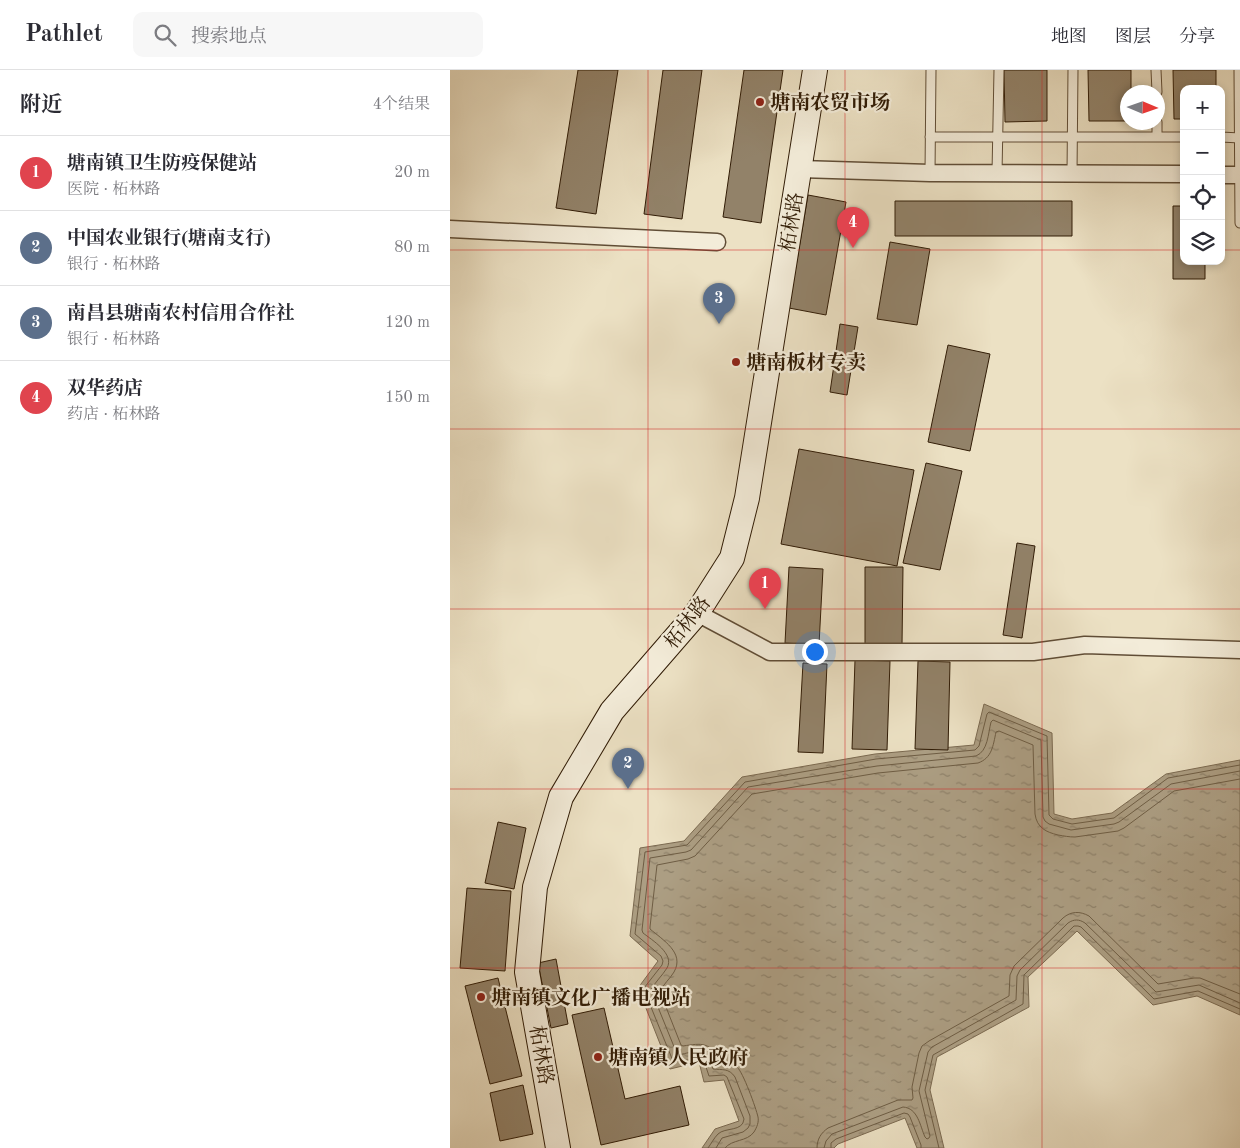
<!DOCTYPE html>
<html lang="zh">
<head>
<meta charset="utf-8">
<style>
	:root { --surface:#fff; --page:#f7f7f7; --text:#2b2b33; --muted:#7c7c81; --line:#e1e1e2; --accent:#8f2418 }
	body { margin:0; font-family:"Old Standard TT","Noto Serif SC",serif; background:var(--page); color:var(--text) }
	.controls { position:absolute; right:15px; top:15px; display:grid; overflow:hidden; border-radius:10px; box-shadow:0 2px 8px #0003 }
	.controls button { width:45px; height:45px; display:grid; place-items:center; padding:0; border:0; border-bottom:1px solid var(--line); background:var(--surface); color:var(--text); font:25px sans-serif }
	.compass { position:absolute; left:670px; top:15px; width:45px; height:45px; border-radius:50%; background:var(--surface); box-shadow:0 2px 8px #0003; rotate:92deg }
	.you { position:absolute; left:364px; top:581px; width:18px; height:18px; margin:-12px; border:4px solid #fff; border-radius:50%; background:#1a73e8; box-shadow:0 0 0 8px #1a73e833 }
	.badge { display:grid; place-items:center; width:32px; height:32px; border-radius:50%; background:var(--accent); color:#fff; font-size:16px; font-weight:700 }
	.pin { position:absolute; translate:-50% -41px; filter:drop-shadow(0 1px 2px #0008) }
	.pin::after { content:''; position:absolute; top:26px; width:18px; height:15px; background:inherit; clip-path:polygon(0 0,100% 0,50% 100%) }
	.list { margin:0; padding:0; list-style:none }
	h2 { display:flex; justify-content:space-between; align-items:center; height:65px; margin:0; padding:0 20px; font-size:21px }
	h2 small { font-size:16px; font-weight:400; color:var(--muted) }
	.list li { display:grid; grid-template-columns:32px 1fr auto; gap:15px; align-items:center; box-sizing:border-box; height:75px; padding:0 20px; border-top:1px solid var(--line) }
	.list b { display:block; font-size:19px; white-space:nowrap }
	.list p { margin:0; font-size:16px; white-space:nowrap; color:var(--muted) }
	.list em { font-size:16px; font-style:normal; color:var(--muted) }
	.icon { flex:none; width:28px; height:28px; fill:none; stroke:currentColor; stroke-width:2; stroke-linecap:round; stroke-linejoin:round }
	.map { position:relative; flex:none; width:790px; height:1078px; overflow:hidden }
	header { display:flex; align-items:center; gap:30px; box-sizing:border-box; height:70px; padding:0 25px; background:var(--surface); border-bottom:1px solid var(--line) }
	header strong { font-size:24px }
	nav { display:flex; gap:28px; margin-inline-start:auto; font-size:18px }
	.search { width:350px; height:45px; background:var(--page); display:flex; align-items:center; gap:12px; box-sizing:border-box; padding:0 18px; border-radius:10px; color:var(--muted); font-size:19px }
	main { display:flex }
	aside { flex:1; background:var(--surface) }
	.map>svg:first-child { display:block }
	.water { fill:url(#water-ripples); stroke:#7b6a51 }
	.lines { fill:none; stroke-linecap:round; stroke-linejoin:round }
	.shore { stroke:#6e5d44; stroke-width:1 }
	.building { fill:#928269; stroke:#311c06 }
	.lane-casing { stroke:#604d36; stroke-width:11 }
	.street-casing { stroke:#604d36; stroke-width:19 }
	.secondary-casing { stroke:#311c06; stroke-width:26 }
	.lane { stroke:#f3ecd9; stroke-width:9 }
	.street { stroke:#f3ecd9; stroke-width:16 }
	.secondary { stroke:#f3ecd9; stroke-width:24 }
	.grid { fill:none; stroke:#d62828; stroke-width:1; stroke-opacity:0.55 }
	.poi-dot { fill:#8f2418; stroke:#f3ecd9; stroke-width:2 }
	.labels { text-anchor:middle; stroke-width:4.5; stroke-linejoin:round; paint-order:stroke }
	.poi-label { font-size:20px; font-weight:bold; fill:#311c06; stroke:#f3ecd9; text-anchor:start }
	.street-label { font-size:20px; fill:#311c06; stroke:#f3ecd9 }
</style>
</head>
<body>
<header>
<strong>Pathlet</strong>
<div class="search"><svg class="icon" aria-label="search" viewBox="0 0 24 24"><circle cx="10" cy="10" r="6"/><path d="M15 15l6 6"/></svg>搜索地点</div>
<nav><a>地图</a><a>图层</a><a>分享</a></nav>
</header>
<main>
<aside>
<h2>附近<small>4个结果</small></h2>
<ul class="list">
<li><span class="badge" style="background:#e0444e">1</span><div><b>塘南镇卫生防疫保健站</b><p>医院 · 柘林路</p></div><em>20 m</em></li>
<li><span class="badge" style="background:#5c6f8a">2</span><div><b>中国农业银行(塘南支行)</b><p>银行 · 柘林路</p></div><em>80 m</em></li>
<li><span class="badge" style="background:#5c6f8a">3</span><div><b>南昌县瑭南农村信用合作社</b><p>银行 · 柘林路</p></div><em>120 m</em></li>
<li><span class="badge" style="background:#e0444e">4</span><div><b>双华药店</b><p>药店 · 柘林路</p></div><em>150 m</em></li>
</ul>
</aside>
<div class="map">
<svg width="790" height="1078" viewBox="0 0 790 1078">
	<defs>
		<pattern id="water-ripples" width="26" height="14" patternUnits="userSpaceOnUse" patternTransform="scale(1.25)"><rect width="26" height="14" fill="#ac9e83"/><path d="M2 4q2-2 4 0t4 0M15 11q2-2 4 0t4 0" fill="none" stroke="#8d8069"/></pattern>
	</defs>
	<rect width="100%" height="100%" fill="#ece1c4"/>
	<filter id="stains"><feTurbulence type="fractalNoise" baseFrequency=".004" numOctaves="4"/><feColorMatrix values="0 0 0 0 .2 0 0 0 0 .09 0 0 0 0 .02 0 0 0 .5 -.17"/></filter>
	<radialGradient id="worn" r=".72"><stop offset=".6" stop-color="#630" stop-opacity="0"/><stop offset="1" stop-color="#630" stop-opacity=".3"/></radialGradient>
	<path class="water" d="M 534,634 L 602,663 L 604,744 L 622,749 L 662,743 L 716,704 L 790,690 L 790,945 L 747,926 L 703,935 L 627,861 L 578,907 L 579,937 L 487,987 L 480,1020 L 494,1078 L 467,1078 L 455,1048 L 388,1074 L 384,1078 L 252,1078 L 265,1059 L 289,1051 L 274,1010 L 254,1012 L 249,992 L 220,999 L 188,918 L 208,891 L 180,866 L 190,778 L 234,771 L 292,707 L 425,684 L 524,675 Z"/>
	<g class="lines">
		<path class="shore" d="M 258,1078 C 261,1074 264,1068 268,1064 C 275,1057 293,1062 294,1049 L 277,1007 L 274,1005 L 259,1006 L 254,991 L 250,988 L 225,992 L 223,991 L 194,920 L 194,918 L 212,895 L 213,891 L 211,886 L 185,864 L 195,782 L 237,775 L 295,712 L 426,689 L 525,680 L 529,676 L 537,644 L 539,642 L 597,666 L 599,745 L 603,749 L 622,754 L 664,748 L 718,708 L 790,695
			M 266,1078 L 272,1068 L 293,1062 L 298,1058 L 300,1054 L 300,1046 L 285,1007 C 279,998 272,1000 263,999 C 262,996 261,991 259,988 C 253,977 238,983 229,985 L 227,984 L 201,920 C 205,912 212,906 217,898 C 225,884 202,870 193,863 L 192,860 L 200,788 L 236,782 L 241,780 L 298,717 L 427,696 L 526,686 C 538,681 538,664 541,652 L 543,650 L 591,670 L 593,747 L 595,751 L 599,754 L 621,760 L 664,754 L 669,752 L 721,714 L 790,701
			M 275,1078 C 282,1069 297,1072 304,1062 C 307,1057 309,1052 308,1047 C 306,1038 293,1002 287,997 C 282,992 275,992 269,991 C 261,972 252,973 233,976 L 231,975 L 210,922 C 213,914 220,909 224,902 C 235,883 213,870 200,859 L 200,857 L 207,795 L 238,789 L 245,786 L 302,724 L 428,703 L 528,693 C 542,688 543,676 546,662 L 549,661 L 583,675 L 585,744 C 587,758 596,762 608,765 C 614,766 619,767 625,767 L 668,761 L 674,758 L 724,721 L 790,709
			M 367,1078 C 367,1069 371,1063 378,1058 L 448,1030 L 462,1030 L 463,1028 L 462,1017 L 469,983 L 472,976 L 479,971 L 559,926 L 560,905 L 564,896 L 613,848 C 621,841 630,841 639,846 L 708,914 L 744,908 L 750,908 L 790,924
			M 374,1078 L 376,1071 L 382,1064 L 453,1037 C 468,1038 470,1056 475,1067 L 477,1069 L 479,1068 L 480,1066 L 469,1021 L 478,982 L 482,977 L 566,930 L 567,906 L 570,900 L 618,853 C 624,849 629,849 635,853 L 706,922 L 749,915 L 790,933
			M 381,1078 L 381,1073 L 386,1069 L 454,1043 L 458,1044 L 460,1047 L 471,1075 L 471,1078
			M 489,1078 L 475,1020 L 483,985 L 573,934 L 574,905 L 624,856 L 628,856 L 631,857 L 704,929 L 748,921 L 790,939"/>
	</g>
	<path class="building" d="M 128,0 L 168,0 L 146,144 L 106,138 Z
		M 213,0 L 252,0 L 232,149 L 194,144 Z
		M 294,0 L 333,0 L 311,153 L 273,147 Z
		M 554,0 L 597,0 L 597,51 L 555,52 Z
		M 638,0 L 681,0 L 681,22 L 678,22 L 678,51 L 639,51 Z
		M 723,0 L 766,0 L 766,19 L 734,19 L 734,49 L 724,49 Z
		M 358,125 L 396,132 L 376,245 L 339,238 Z
		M 445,131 L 622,131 L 622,166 L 445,166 Z
		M 723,136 L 734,136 L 734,191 L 755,191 L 755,209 L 723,209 Z
		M 440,172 L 480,179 L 467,255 L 427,249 Z
		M 390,254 L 408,257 L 397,325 L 380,322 Z
		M 498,275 L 540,284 L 520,381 L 478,372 Z
		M 349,379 L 464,400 L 447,496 L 331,474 Z
		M 476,393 L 512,401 L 490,500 L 453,493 Z
		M 567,473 L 585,476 L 572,568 L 553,565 Z
		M 339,497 L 373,499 L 369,575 L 335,573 Z
		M 415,497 L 453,497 L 452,575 L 415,575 Z
		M 405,590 L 440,591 L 437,680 L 402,679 Z
		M 468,591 L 500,592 L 498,680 L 465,679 Z
		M 353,593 L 377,594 L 373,683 L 348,682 Z
		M 48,752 L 76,758 L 64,819 L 35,813 Z
		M 17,818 L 61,821 L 55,901 L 10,898 Z
		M 106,889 L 118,954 L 101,958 L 88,893 Z
		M 48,908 L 72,1006 L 40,1014 L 15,916 Z
		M 154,938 L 175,1029 L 230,1016 L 239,1055 L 151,1075 L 122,945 Z
		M 73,1015 L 83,1064 L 50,1071 L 40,1023 Z"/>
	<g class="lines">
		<g class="lane-casing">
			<path id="lane" d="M 706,0 L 707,22
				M 789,0 L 790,153
				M 707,52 L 707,67
				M 480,67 L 734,67
				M 771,67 L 790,68
				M 480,103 L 481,0
				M 547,103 L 549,0
				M 622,104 L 623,0"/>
		</g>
		<g class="street-casing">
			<path id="street" d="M 350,99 L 480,103 L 734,104
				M 771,105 L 790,105
				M 0,159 L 267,172
				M 247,543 L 320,582 L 583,582 L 635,575 L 790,580"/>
		</g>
		<g class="secondary-casing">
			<path id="secondary" d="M 108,1078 L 77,902 L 85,817 L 111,727 L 162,641 L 247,543 L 282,488 L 297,428 L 365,0"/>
		</g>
		<use href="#lane" class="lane"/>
		<use href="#street" class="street"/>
		<use href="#secondary" class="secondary"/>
	</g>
	<path class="grid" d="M 198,0 L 198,1078M 395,0 L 395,1078M 592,0 L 592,1078M 0,180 L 734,180M 771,180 L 790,180M 0,359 L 790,359M 0,539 L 790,539M 0,719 L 790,719M 0,898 L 790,898"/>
	<g class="poi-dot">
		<circle cx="310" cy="32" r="5"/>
		<circle cx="286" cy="292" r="5"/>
		<circle cx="31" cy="927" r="5"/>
		<circle cx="148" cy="987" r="5"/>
	</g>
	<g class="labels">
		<g class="poi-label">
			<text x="320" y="39">塘南农贸市场</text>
			<text x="296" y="299">塘南板材专卖</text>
			<text x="41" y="934">塘南镇文化广播电视站</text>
			<text x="158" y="994">塘南镇人民政府</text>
		</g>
		<g class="street-label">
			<text transform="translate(341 152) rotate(-81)" y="7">柘林路</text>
			<text transform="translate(237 552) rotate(-52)" y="7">柘林路</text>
			<text transform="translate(92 985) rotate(80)" y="7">柘林路</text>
		</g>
	</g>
	<rect width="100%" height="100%" filter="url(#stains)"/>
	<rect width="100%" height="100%" fill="url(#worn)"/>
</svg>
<div class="controls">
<button>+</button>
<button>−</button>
<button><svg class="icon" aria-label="locate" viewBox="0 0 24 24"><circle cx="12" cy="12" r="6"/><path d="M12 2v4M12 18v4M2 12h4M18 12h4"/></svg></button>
<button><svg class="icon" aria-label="layers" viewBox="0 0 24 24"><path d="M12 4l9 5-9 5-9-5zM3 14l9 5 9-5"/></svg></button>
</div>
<svg class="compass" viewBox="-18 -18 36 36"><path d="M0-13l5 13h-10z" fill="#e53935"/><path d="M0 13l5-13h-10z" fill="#7c7c81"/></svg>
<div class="you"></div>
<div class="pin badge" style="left:315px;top:539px;background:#e0444e">1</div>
<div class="pin badge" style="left:178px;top:719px;background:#5c6f8a">2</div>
<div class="pin badge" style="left:269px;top:254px;background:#5c6f8a">3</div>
<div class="pin badge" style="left:403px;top:178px;background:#e0444e">4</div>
</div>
</main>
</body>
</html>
